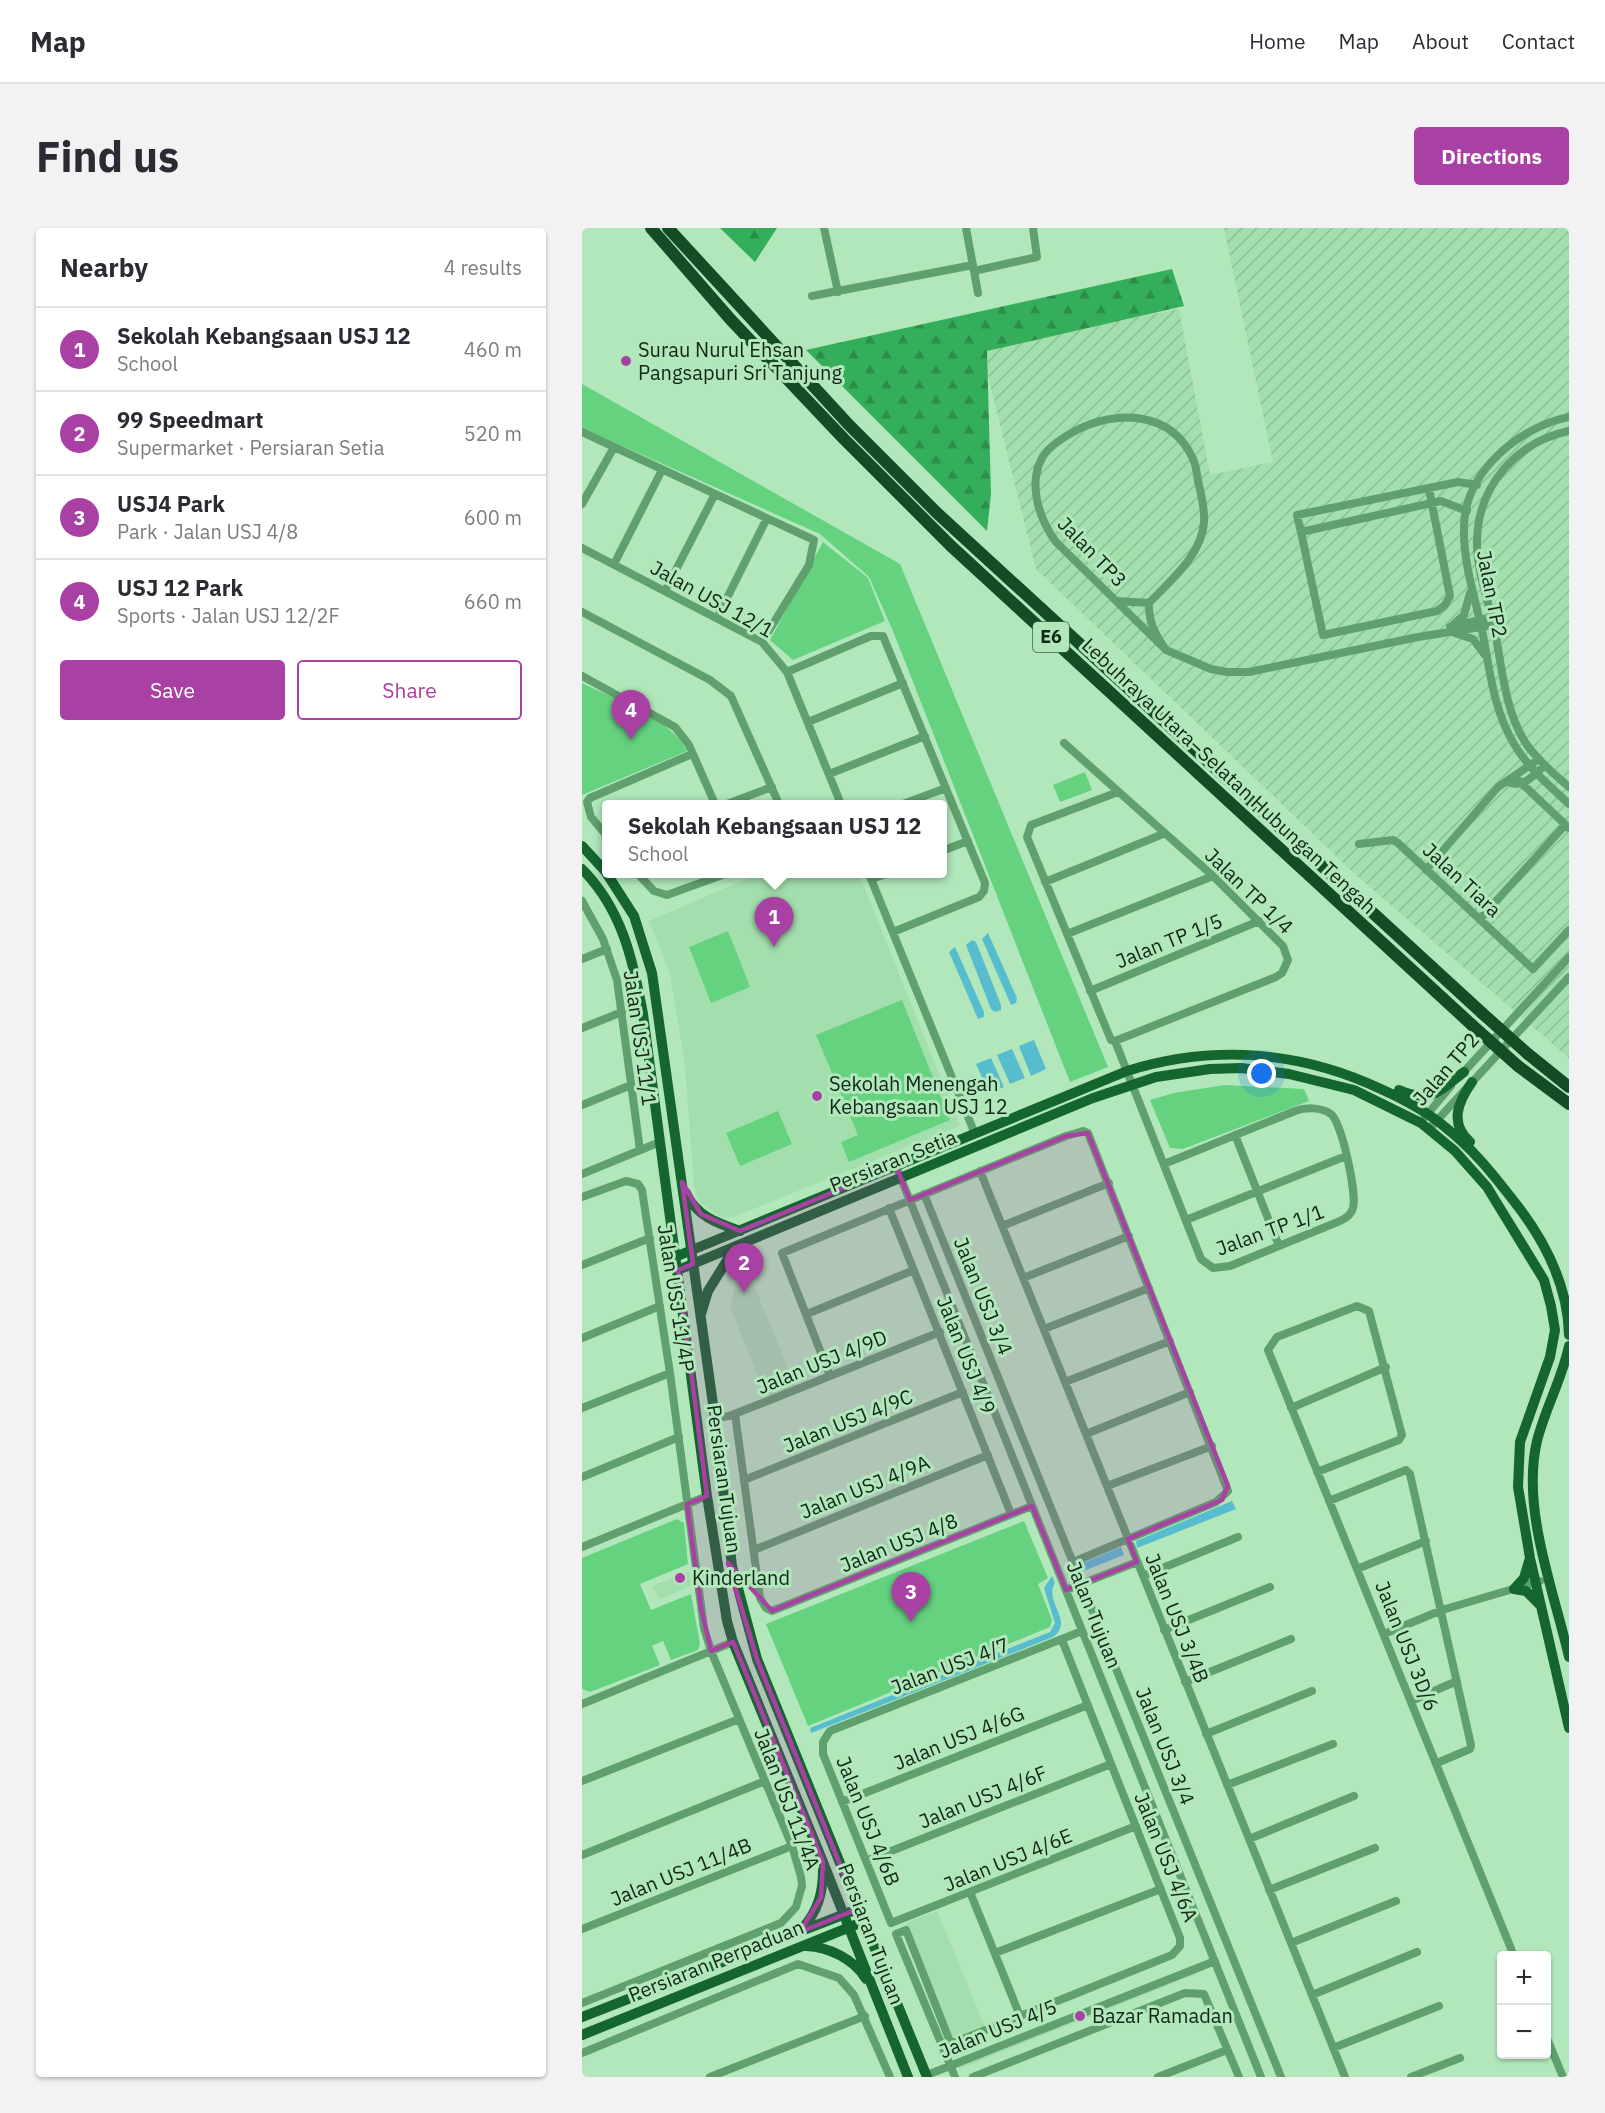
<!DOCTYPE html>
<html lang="en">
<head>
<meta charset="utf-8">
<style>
	:root { --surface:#fff; --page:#f2f2f3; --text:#2b2b33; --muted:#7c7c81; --line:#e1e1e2; --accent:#a941a4 }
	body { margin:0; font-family:"IBM Plex Sans",sans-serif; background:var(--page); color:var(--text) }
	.controls { position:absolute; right:18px; bottom:18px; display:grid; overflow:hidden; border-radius:6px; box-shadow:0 2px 4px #0004 }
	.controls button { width:54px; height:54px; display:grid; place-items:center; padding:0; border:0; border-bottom:2px solid var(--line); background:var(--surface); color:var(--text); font:30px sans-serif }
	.you { position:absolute; left:680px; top:846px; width:21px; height:21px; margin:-15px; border:4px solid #fff; border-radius:50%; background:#1a73e8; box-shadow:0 0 0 9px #1a73e833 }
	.badge { display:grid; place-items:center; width:39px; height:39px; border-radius:50%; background:var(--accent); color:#fff; font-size:20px; font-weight:700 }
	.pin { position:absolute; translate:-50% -50px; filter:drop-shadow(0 2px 3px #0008) }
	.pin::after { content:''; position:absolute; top:32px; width:21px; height:18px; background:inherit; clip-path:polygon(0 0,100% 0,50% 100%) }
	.popup { position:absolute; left:20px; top:572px; width:345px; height:78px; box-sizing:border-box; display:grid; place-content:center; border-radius:6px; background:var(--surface); filter:drop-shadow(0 2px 4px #0005); font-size:20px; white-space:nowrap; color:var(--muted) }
	.popup b { font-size:22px; color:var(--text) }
	.popup::after { content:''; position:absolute; left:50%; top:100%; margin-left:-12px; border:12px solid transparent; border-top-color:var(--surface) }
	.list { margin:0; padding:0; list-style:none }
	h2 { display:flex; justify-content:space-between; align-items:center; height:78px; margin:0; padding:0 24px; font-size:26px }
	h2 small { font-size:20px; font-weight:400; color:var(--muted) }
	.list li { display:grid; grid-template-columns:39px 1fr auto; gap:18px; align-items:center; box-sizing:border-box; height:84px; padding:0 24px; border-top:2px solid var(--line) }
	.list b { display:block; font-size:22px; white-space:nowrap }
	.list p { margin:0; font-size:20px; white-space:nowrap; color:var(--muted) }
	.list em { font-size:20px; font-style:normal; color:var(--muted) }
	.actions { display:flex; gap:12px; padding:18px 24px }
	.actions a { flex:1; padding:14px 0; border:2px solid var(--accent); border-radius:6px; text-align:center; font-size:21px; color:var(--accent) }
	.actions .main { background:var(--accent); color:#fff }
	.map { position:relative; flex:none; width:987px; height:1849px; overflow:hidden; border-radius:6px }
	header { display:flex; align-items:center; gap:36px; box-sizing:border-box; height:84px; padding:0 30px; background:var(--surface); border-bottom:2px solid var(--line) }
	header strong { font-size:28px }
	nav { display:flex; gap:33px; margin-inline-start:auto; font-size:21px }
	.intro { display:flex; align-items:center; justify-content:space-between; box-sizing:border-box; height:144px; padding:0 36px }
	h1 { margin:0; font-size:42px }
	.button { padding:15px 27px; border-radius:6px; background:var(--accent); color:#fff; font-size:21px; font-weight:700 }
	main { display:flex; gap:36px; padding:0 36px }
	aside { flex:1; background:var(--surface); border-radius:6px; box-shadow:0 2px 4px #0004 }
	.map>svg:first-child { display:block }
	.built { fill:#a2dfad }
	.industrial { fill:url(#industrial-furrows) }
	.green { fill:#65d280 }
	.forest { fill:url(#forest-firs) }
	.water { fill:#57bdce }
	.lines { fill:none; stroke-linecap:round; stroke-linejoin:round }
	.minor { stroke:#60a06e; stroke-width:8 }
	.major { stroke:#15652f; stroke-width:10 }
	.highway { stroke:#134c25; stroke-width:12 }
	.highway-bridge { stroke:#134c25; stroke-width:12 }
	.marked { fill:#a941a4; fill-opacity:0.2; stroke:#a941a4; stroke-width:4.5; stroke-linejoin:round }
	.poi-dot { fill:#a941a4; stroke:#b1e7ba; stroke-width:2 }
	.labels { text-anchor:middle; stroke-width:6; stroke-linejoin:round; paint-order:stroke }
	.shield { fill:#b1e7ba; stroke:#426148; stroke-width:1.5 }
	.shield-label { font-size:18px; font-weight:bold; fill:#122717 }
	.poi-label { font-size:20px; fill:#122717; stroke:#b1e7ba; text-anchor:start }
	.street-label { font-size:20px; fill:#122717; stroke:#b1e7ba }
</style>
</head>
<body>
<header>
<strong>Map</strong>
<nav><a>Home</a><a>Map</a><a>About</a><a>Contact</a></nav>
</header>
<div class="intro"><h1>Find us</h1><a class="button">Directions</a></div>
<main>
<aside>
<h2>Nearby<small>4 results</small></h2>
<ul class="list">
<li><span class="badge">1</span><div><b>Sekolah Kebangsaan USJ 12</b><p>School</p></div><em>460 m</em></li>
<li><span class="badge">2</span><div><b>99 Speedmart</b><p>Supermarket · Persiaran Setia</p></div><em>520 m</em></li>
<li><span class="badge">3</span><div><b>USJ4 Park</b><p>Park · Jalan USJ 4/8</p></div><em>600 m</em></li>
<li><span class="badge">4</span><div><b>USJ 12 Park</b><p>Sports · Jalan USJ 12/2F</p></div><em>660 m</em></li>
</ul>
<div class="actions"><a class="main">Save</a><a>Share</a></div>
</aside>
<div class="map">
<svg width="987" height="1849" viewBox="0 0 987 1849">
	<defs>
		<pattern id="industrial-furrows" width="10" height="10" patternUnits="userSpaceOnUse" patternTransform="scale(1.5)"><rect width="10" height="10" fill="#a2dfad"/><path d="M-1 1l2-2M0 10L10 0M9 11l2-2" fill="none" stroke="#8abf94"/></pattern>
		<pattern id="forest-firs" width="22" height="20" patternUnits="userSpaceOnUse" patternTransform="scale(1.5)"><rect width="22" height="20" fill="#34ae5a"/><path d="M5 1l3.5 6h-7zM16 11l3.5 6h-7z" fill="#2b8e49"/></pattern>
	</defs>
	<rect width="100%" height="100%" fill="#b1e7ba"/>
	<path class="built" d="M 176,646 L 277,646 L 378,898 L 149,990 L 139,989 L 117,974 L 112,957 L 103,837 L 88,746 L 67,693 Z
		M 166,1043 L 214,1159 L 185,1170 L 148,1079 L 153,1058 Z
		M 107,1343 L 109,1358 L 77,1371 L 70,1358 Z
		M 355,1683 L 403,1799 L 372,1812 L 324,1695 Z
		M 618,1735 L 622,1743 L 377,1841 L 373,1832 Z"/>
	<path class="industrial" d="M 642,0 L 987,0 L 987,830 L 774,647 L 454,341 L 399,120 L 597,81 L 628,247 L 691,234 Z"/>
	<path class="green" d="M 0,156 L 318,336 L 526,839 L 488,854 L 311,403 L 287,349 L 238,306 L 0,200 Z
		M 241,314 L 286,350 L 303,393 L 211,432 L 188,412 Z
		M 0,455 C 32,471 89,490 105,523 L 0,567 Z
		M 503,544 L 510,562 L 478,574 L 471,557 Z
		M 146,703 L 168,759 L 129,775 L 107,719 Z
		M 320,772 L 368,892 L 267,934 L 259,914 L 276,907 L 234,807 Z
		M 643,857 L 722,861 L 727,873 L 601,921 L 588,920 L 568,872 L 592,865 Z
		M 196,883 L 210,916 L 158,938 L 144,905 Z
		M 95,1291 L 102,1295 L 106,1336 L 58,1356 L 69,1382 L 109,1366 L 118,1416 L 116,1422 L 89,1432 L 81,1413 L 70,1418 L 78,1437 L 8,1464 L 0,1461 L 0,1330 Z
		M 442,1293 L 466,1350 L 456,1356 L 470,1392 L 468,1399 L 226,1498 L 184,1396 Z"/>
	<path class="forest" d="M 138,0 L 195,0 L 173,34 Z
		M 590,41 L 602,78 L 405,123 L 409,266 L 405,303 L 224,122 Z"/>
	<path class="water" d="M 406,705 L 435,770 L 434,775 L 429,777 L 400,711 Z
		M 390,712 L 394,714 L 419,777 L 419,782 L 413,784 L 409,781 L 384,717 Z
		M 373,719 L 402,784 L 402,789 L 396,791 L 367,724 Z
		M 452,812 L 464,841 L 449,848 L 437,818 Z
		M 430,821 L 443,850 L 428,856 L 415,827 Z
		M 409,830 L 422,859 L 407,865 L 394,836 Z
		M 650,1273 L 654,1281 L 555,1320 L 554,1313 Z
		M 539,1319 L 542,1327 L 499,1344 L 498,1336 Z
		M 470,1348 L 473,1355 C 461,1373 493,1393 471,1409 L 229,1505 L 228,1500 L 468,1404 L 473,1395 L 462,1360 Z"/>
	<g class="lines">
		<path class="minor" d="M 242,0 L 256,64
			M 384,0 L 396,65
			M 392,43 L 455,29 L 451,0
			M 230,68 L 391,37
			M 987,189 C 937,199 882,244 882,300 C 881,336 894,372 901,407 C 908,444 912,483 932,516 C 946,540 967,557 987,576
			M 987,203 C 934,214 896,258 895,313 C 894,338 906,373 912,398 C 920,437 922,483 945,517 C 957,533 972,546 987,559
			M 0,204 L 232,312 L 227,337 L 180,414
			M 0,276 L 31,221
			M 885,283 L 859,273 L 719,304 L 715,287 L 876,254 L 895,257
			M 719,304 L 741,407 L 855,383 L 863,377 L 868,368 L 847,261
			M 0,320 L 180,414 L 205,444 L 259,576
			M 32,336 L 80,242
			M 83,363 L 133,266
			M 535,373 L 567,375
			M 0,384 L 128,452 L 149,468 L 197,576
			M 135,390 L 185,290
			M 871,397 L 882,387 L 888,365
			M 868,399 L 902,391
			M 873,405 L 891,411 L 902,426
			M 584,422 C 574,408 566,394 567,375 C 588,353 620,327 622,294 C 623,281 619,265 616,253 C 615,246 614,237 611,231 C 590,183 534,181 493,203 C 482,209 464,220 459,232 C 446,259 458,292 474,314 L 584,422 L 629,441 L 645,444 L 667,444 L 836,409 L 911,397
			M 205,444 L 289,408 L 301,408 L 403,655 L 402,663 L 397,669 L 311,704
			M 0,448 L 93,499 L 107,517 L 133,576
			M 226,494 L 321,455
			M 482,515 L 631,648 L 701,718 L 706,732 L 700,745 L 694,749 L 533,813
			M 247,546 L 343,508
			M 933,549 L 987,600
			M 926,554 C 941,561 952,547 963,537
			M 536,564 L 449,597 L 445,609 L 529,812 L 533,813 L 619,1031 L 631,1040 L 648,1038 L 758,993 C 764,990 769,987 771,980 C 775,966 760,895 749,886 C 739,879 724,879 713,883 L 582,936
			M 145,576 L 190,559
			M 321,576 L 364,560
			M 24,607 L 9,589 L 5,574 L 8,570 L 110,526
			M 777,616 L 811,612 L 816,615 L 951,741 L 987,702
			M 360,623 L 386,613
			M 844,642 L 916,559 L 957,531
			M 56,646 L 72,663 L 85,667 L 143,646
			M 287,646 L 393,906
			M 289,651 L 304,646
			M 463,654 L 581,606
			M 0,673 L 21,711 L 35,752 L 58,922
			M 898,691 L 983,597
			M 485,706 L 631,648
			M 0,731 L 25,721
			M 508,763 L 677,693
			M 0,800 L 40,784
			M 878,848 L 987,729
			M 0,877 L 49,857
			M 843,889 L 869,858
			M 848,900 L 987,749
			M 653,907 L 697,1018
			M 314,938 L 679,1849
			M 398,943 L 763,1849
			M 0,946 L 78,914
			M 342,966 L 699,1849
			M 0,969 L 44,953 L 56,956 L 60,962 L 88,1145 L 122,1400 L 129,1423 L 210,1618 L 219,1649 L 220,1658 L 214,1679 L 199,1695 L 0,1775
			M 307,980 L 429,1286
			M 604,992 L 764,928
			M 420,998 L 527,955
			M 0,1037 L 68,1010
			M 441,1050 L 547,1008
			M 225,1086 L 332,1042
			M 462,1101 L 567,1060
			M 0,1110 L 78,1078
			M 248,1148 L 200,1025 L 484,908 L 501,903 L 506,905 L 646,1263 L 634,1274 L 491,1334
			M 483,1154 L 588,1113
			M 0,1180 L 88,1145
			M 709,1180 L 804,1139
			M 153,1186 L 178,1370 L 184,1380 L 190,1383 L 450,1278
			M 133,1190 L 147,1188 L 183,1174 L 358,1104
			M 504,1206 L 608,1164
			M 735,1244 L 817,1212 L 820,1207 L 787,1083 L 775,1078 L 695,1109 L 686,1122 L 932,1728
			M 0,1249 L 97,1209
			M 162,1252 L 381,1164
			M 525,1258 L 630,1218
			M 747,1273 L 824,1242 L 828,1246 L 889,1517 L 888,1521 L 855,1535
			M 0,1319 L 125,1268
			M 172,1322 L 406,1227
			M 775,1341 L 844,1313
			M 561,1348 L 656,1309
			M 484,1362 L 555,1334
			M 582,1402 L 688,1359
			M 500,1403 L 248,1503 L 241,1514 L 241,1526 L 309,1695 L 554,1598
			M 802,1406 L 860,1382 L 958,1353
			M 603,1454 L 709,1411
			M 829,1473 L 875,1453
			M 0,1476 L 151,1414
			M 624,1506 L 730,1463
			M 0,1553 L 157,1491
			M 645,1557 L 751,1516
			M 260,1574 L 506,1477
			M 667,1611 L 772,1568
			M 0,1627 L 183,1553
			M 284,1633 L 529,1536
			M 687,1662 L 793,1620
			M 388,1664 L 438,1788
			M 0,1701 L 210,1618
			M 709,1715 L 814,1673
			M 413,1725 L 579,1661
			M 730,1767 L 835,1724
			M 964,1808 L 981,1849
			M 369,1816 L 324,1702 L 314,1706 L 373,1849
			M 361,1819 L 590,1727 L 598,1718 L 598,1710 L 480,1412
			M 751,1820 L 857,1778
			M 0,1825 L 216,1736 L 257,1750 L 272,1767 L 308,1849
			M 345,1847 L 633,1733
			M 128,1849 L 283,1788
			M 391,1849 L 603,1765 L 622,1766 L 657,1849
			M 576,1849 L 645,1822
			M 829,1849 L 878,1830"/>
		<path class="major" d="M 0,618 L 24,644
			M 0,641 C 40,681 51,732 61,786 L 125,1268 L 145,1393 L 151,1414 L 241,1634 L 326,1849
			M 25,646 L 52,688 L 70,745 L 133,1190 L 150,1338 L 175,1431 L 345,1849
			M 817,862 C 850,876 857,863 882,844
			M 888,914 C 867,895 876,874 890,854
			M 104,965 C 114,988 135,995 158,1003
			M 93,1029 L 545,843 C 632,816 719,823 801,862 C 823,872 844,883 863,899 C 890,920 910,945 931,972 C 962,1011 986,1056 987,1107
			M 96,1042 L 511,870 L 574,849 L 628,841 L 659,840 L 707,846 L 772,862 L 839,895 L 873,923 L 905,959 L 962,1052 L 969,1078 L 973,1102 L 968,1129 L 938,1214 L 936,1259 L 948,1330 L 987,1500
			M 119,1086 L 126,1063 L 154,1018
			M 987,1118 C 980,1151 963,1181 955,1213 C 939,1281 972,1363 987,1429
			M 932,1361 L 944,1363 L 959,1378
			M 932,1361 L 942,1350 L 948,1330
			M 220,1701 C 236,1683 241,1665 241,1642
			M 224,1718 C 247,1719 272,1731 284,1751
			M 0,1789 L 268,1684
			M 0,1807 L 273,1697"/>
		<path class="highway" d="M 69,0 L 149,92 L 262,211 L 369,318 L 890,797
			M 86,0 L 267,197 L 355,285 L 900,785
			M 946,826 L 987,859
			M 936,838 L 987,876"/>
		<path class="highway-bridge" d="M 900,785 L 946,826
			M 890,797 L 936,838"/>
	</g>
	<path class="marked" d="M 506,905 L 646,1258 L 640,1272 L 546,1311 L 555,1334 L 484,1362 L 450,1278 L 190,1383 L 146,1335 L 175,1431 L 276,1681 L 218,1704 L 239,1669 L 241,1634 L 151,1414 L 129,1423 L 119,1380 L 105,1276 L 125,1268 L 96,1042 L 111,1036 L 100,954 L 119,986 L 158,1003 L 314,938 L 328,972 L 484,908 Z"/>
	<g class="poi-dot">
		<circle cx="44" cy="133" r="6"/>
		<circle cx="235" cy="868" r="6"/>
		<circle cx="98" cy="1350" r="6"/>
		<circle cx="498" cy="1788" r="6"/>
	</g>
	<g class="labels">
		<rect class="shield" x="451" y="394" width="36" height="30" rx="4.5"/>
		<g class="shield-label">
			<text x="469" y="415">E6</text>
		</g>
		<g class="poi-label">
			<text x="56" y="129">Surau Nurul Ehsan<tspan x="56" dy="23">Pangsapuri Sri Tanjung</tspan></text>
			<text x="247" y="863">Sekolah Menengah<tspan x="247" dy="23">Kebangsaan USJ 12</tspan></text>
			<text x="110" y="1357">Kinderland</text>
			<text x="510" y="1795">Bazar Ramadan</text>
		</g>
		<g class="street-label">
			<text transform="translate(510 324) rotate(46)" y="7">Jalan TP3</text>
			<text transform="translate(910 366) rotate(79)" y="7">Jalan TP2</text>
			<text transform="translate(130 371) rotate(29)" y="7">Jalan USJ 12/1</text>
			<text transform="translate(647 548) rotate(43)" y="7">Lebuhraya Utara–Selatan Hubungan Tengah</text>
			<text transform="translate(880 652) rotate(43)" y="7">Jalan Tiara</text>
			<text transform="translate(667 663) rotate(44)" y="7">Jalan TP 1/4</text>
			<text transform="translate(587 713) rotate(-22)" y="7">Jalan TP 1/5</text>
			<text transform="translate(58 810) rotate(82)" y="7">Jalan USJ 11/1</text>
			<text transform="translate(864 841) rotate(-49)" y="7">Jalan TP2</text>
			<text transform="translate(311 933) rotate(-22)" y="7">Persiaran Setia</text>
			<text transform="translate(688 1002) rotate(-20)" y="7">Jalan TP 1/1</text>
			<text transform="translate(401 1068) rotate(68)" y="7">Jalan USJ 3/4</text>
			<text transform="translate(94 1070) rotate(81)" y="7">Jalan USJ 11/4P</text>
			<text transform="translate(384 1127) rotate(68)" y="7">Jalan USJ 4/9</text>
			<text transform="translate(240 1134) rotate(-22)" y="7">Jalan USJ 4/9D</text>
			<text transform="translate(266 1193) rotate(-22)" y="7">Jalan USJ 4/9C</text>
			<text transform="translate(142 1251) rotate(82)" y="7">Persiaran Tujuan</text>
			<text transform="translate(283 1259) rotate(-22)" y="7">Jalan USJ 4/9A</text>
			<text transform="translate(317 1315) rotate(-22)" y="7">Jalan USJ 4/8</text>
			<text transform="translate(512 1387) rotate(68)" y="7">Jalan Tujuan</text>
			<text transform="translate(595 1390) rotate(68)" y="7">Jalan USJ 3/4B</text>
			<text transform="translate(825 1418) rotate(68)" y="7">Jalan USJ 3D/6</text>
			<text transform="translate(368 1438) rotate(-21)" y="7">Jalan USJ 4/7</text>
			<text transform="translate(377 1510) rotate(-22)" y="7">Jalan USJ 4/6G</text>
			<text transform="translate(583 1518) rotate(68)" y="7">Jalan USJ 3/4</text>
			<text transform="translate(401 1569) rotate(-22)" y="7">Jalan USJ 4/6F</text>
			<text transform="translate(205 1571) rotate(69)" y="7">Jalan USJ 11/4A</text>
			<text transform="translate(286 1593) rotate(68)" y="7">Jalan USJ 4/6B</text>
			<text transform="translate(584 1629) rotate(68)" y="7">Jalan USJ 4/6A</text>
			<text transform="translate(426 1632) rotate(-22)" y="7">Jalan USJ 4/6E</text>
			<text transform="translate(99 1644) rotate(-22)" y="7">Jalan USJ 11/4B</text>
			<text transform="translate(289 1706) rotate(69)" y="7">Persiaran Tujuan</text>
			<text transform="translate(134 1733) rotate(-22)" y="7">Persiaran Perpaduan</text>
			<text transform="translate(416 1801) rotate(-22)" y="7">Jalan USJ 4/5</text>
		</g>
	</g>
</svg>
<div class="controls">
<button>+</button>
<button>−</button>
</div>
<div class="you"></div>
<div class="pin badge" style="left:192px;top:719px">1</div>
<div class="popup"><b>Sekolah Kebangsaan USJ 12</b>School</div>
<div class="pin badge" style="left:162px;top:1065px">2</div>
<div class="pin badge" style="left:329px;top:1394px">3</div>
<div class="pin badge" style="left:49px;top:512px">4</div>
</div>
</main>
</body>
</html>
